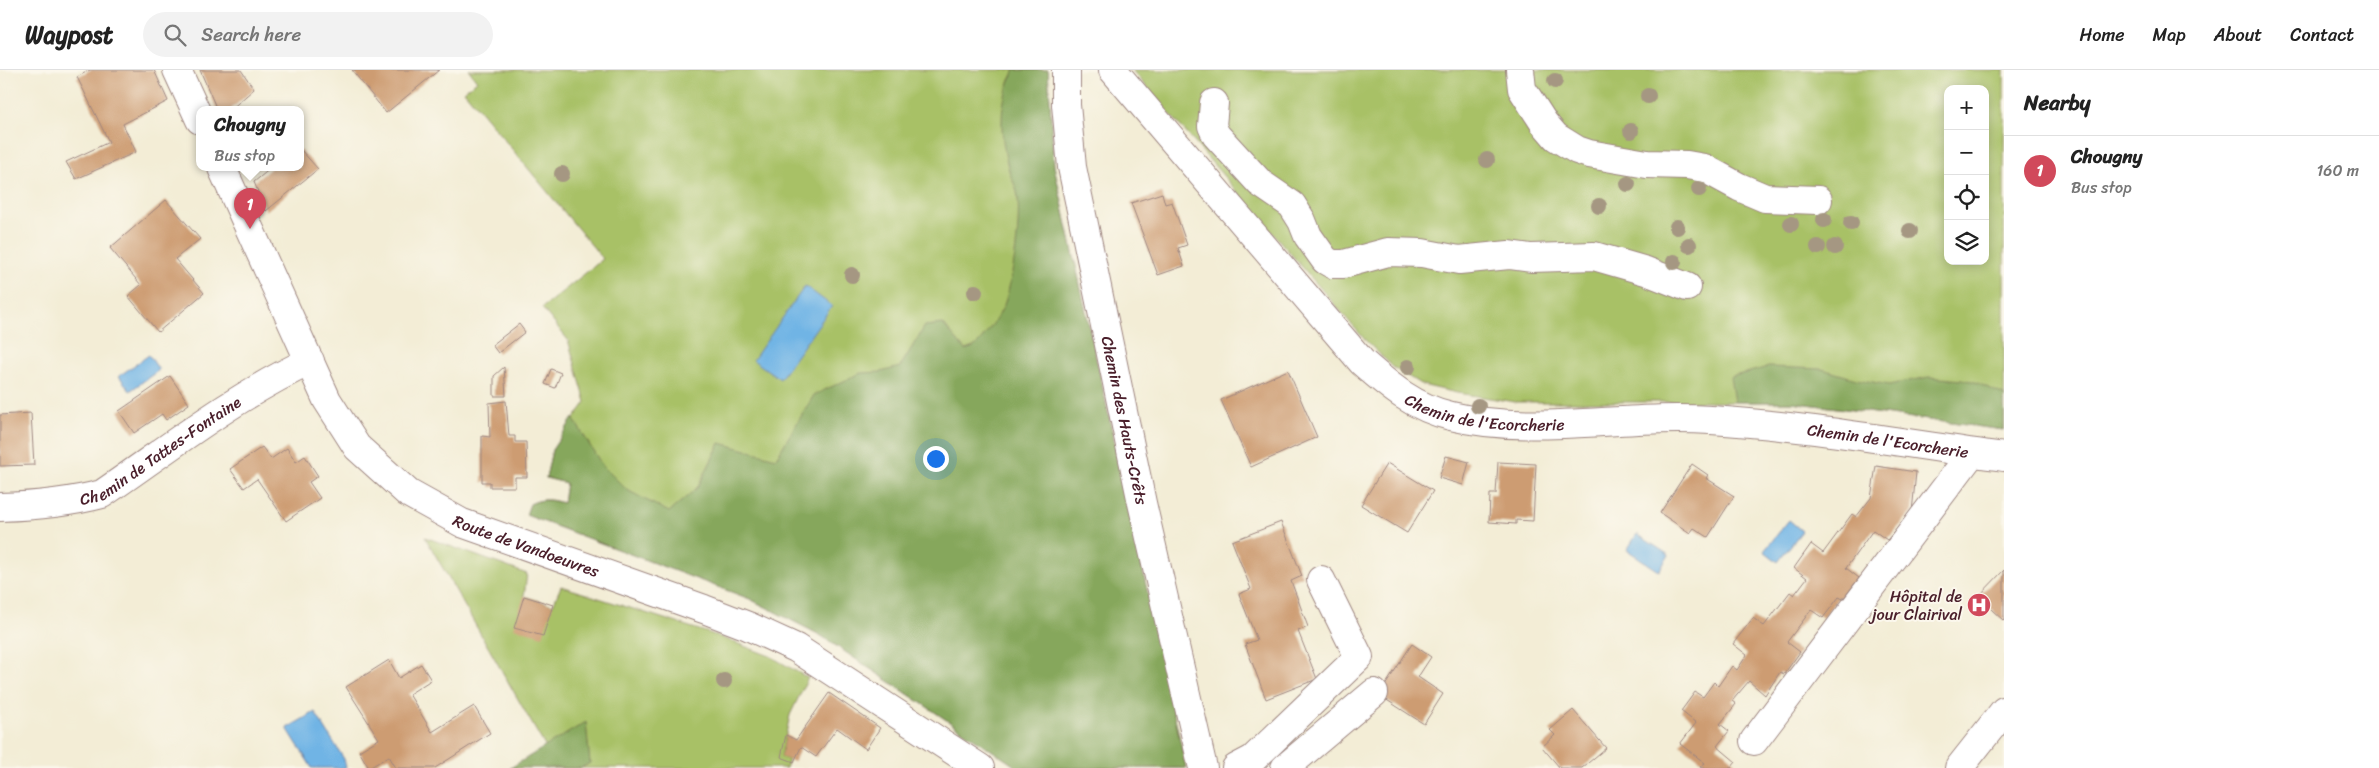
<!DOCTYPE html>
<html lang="en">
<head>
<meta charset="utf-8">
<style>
	:root { --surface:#fff; --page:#f2f2f2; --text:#222; --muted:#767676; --line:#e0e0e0; --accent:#d1495b }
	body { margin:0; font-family:Sriracha,sans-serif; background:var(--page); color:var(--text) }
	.controls { position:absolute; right:15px; top:15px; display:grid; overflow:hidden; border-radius:10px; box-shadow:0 2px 12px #0003 }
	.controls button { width:45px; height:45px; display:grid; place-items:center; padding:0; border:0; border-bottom:1px solid var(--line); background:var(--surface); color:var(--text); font:25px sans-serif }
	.you { position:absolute; left:935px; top:388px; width:18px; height:18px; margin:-12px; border:4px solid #fff; border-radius:50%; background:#1a73e8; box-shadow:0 0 0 8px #1a73e833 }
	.badge { display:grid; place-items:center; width:32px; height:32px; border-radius:50%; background:var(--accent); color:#fff; font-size:16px; font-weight:700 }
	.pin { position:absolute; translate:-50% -41px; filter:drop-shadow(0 1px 2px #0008) }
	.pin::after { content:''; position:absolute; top:26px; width:18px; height:15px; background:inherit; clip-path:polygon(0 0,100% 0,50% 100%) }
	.popup { position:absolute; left:196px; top:36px; width:108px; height:65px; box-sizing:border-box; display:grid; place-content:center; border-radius:10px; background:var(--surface); filter:drop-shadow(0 1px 4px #0005); font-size:16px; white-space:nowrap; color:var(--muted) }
	.popup b { font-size:19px; color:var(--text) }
	.popup::after { content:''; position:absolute; left:50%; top:100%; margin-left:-10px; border:10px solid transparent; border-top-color:var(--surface) }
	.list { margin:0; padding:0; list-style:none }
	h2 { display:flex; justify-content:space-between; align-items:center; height:65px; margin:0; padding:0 20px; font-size:21px }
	h2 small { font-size:16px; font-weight:400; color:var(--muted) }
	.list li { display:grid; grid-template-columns:32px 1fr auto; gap:15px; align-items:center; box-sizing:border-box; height:70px; padding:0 20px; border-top:1px solid var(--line) }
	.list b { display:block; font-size:19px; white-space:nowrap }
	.list p { margin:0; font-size:16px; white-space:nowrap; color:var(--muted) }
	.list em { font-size:16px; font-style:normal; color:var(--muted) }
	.icon { flex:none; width:28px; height:28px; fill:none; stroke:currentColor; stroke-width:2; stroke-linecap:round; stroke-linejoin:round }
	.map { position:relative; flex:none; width:2004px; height:698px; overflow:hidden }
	header { display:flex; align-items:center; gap:30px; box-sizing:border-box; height:70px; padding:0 25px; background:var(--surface); border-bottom:1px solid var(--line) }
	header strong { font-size:24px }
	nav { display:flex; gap:28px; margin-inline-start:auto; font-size:18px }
	.search { width:350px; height:45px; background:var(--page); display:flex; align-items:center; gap:12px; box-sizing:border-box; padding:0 18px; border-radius:28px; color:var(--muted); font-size:19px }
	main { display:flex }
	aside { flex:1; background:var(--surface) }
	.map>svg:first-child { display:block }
	.green { fill:#a8c166; stroke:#797048; fill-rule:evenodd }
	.forest { fill:#86a75b; stroke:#686343 }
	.water { fill:#6fb4e5; stroke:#5c6a88 }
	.building { fill:#cd9c72 }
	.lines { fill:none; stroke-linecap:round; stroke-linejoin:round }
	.minor-casing { stroke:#9e8680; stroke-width:30 }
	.major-casing { stroke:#9e8680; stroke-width:30 }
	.minor { stroke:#fff; stroke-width:28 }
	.major { stroke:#fff; stroke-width:28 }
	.tree { fill:#a59782 }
	.labels { text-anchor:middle; stroke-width:4; stroke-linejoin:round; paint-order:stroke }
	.street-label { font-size:16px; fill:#4a1f2b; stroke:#fbf7ec }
	.poi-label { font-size:16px; fill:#4a1f2b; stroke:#fbf7ec; text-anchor:end }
</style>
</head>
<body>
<header>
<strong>Waypost</strong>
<div class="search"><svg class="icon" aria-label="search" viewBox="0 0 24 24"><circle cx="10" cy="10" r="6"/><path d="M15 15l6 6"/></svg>Search here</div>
<nav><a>Home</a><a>Map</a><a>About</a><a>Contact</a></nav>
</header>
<main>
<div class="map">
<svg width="2004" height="698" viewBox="0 0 2004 698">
	<rect width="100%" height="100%" fill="#fbf7ec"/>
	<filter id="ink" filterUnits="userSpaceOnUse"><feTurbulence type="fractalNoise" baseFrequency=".02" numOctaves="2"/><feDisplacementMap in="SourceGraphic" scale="10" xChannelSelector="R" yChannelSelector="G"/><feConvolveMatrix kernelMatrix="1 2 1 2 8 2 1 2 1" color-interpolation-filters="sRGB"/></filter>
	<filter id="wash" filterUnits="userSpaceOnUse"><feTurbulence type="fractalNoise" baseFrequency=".0096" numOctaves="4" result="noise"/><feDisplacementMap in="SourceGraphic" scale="20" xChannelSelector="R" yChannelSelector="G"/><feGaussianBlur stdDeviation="1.12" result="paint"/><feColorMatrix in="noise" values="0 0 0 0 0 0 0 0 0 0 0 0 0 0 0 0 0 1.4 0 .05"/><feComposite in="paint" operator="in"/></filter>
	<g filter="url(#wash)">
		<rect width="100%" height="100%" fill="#f3edd6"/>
		<path class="green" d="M 469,0 L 1048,0 L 1054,96 L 1186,698 L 1018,698 L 820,565 L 750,529 L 526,445 L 530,434 C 542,428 551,429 563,433 L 566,413 L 546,408 L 552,380 L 586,332 L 568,270 L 542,238 L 603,189 L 464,21 L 477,11 Z
			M 1132,0 L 2004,0 L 2004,360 L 1792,332 L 1515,332 L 1457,323 L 1422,315 L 1393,297 L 1366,271 ZM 1948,19 L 1985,19 L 1985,191 L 1948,191 Z
			M 425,467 L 527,504 L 524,526 L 553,535 L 561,516 L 715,565 L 770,586 L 808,608 L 790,645 L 781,687 L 789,690 L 786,698 L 544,698 L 554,692 Z"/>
		<path class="forest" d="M 1015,0 L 1048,0 L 1054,96 L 1186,698 L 1018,698 L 820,565 L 750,529 L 526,445 L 530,434 C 543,428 551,430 563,433 L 566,413 L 546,408 L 552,380 L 573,348 L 602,395 L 627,420 L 669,442 L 698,417 L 720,373 L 776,388 L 814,325 L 861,303 L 881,302 L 900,297 L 925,256 L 943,254 L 965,280 C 968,279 972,278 975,276 C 982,271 1001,243 1004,235 C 1013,210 1022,148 1017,122 C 1016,116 1012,110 1010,104 C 1000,70 997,32 1015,0 Z
			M 1769,297 L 1822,299 L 1856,309 L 1889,315 L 1929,307 L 1973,311 L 2004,325 L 2004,360 L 1792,332 L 1734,332 L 1730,307 Z
			M 586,652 L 590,693 L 581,698 L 510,698 Z"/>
		<path class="water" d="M 805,216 L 832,236 L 780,309 L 753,290 Z
			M 149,285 L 159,300 L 130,321 L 119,306 Z
			M 1789,450 L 1802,461 L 1778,492 L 1764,481 Z
			M 1637,464 L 1669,485 L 1659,501 L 1627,480 Z
			M 315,642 L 344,689 L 346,698 L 312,698 L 287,658 Z"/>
		<g id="blocks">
			<path class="building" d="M 90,0 L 154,0 L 168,31 L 123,54 L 136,82 L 76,109 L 66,92 L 109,72 L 77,7 Z
				M 200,0 L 241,0 L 254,19 L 230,40 L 217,40 Z
				M 352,0 L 439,0 L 386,43 Z
				M 300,79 L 318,99 L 266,141 L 254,112 L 271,98 L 300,98 Z
				M 1162,123 L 1165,134 L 1172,132 L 1187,175 L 1178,178 L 1184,196 L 1158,205 L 1131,133 Z
				M 166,130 L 200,169 L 175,189 L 204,223 L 158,262 L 128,226 L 141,215 L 110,178 Z
				M 519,254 L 525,262 L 498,283 L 492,275 Z
				M 504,297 L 506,326 L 494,326 L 494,306 Z
				M 551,299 L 561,303 L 555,318 L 545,314 Z
				M 1288,300 L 1317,367 L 1251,397 L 1221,330 Z
				M 170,306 L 189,334 L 166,350 L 162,344 L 134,363 L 119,341 Z
				M 506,331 L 509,366 L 515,366 L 515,372 L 526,372 L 527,407 L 515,407 L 515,417 L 490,417 L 490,412 L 482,412 L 482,366 L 490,367 L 489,333 Z
				M 31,343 L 34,395 L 0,396 L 0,345 Z
				M 262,377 L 271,389 L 287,378 L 296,392 L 305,386 L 318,406 L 309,412 L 320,428 L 286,451 L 257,409 L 244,418 L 230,399 Z
				M 1446,386 L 1469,392 L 1463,415 L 1439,408 Z
				M 1498,392 L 1536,394 L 1533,451 L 1516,450 L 1516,454 L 1489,452 L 1490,424 L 1496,424 Z
				M 1387,393 L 1433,421 L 1407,463 L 1361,435 Z
				M 1692,394 L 1708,405 L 1706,408 L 1734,426 L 1708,467 L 1694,458 L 1690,463 L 1660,443 Z
				M 1876,396 L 1916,402 L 1912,442 L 1887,470 L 1873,460 L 1846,498 L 1859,508 L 1843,529 L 1839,527 L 1823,548 L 1811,540 L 1787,572 L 1800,582 L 1784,604 L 1780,602 L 1765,625 L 1749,611 L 1732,631 L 1736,634 L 1720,654 L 1729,661 L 1717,676 L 1736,692 L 1731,698 L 1702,698 L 1700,697 L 1705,693 L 1680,674 L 1696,653 L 1681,641 L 1695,622 L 1703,627 L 1714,612 L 1718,616 L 1732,596 L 1737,600 L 1747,585 L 1733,574 L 1753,548 L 1764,556 L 1790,522 L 1794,525 L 1807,508 L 1794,498 L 1811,474 L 1823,483 L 1852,444 L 1856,447 L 1871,428 Z
				M 1281,452 L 1302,506 L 1291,511 L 1308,557 L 1298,561 L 1317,609 L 1266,629 L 1245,574 L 1257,570 L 1239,524 L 1251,519 L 1232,471 Z
				M 2004,500 L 2004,551 L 1978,527 Z
				M 524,526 L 553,535 L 543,566 L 514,558 Z
				M 1412,574 L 1431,587 L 1418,607 L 1443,624 L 1424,654 L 1379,625 Z
				M 389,590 L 399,608 L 421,594 L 431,610 L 409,624 L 432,662 L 474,636 L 490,663 L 435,698 L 396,698 L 389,686 L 369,698 L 359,681 L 379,669 L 346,617 Z
				M 829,623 L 880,658 L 866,679 L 837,658 L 816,687 L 801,677 L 794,692 L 781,687 L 786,665 L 796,670 Z
				M 1573,640 L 1606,678 L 1582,698 L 1560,698 L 1542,677 L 1555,665 L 1550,660 Z"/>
		</g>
	</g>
	<g filter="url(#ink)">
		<use href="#blocks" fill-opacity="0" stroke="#9e8680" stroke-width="1"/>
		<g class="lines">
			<g class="minor-casing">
				<g id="minor">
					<path id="s1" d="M 1066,0 L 1066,35 L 1072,97 L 1142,433 L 1203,698"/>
					<path id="s2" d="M 1113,0 L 1362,292 C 1389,316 1415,338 1451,346 C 1533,366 1626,344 1711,350 C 1809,356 1907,374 2004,387"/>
					<path d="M 1520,0 L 1522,19 L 1544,53 L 1556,67 L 1577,80 L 1589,84 L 1647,94 L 1687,95 L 1704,98 L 1739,117 L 1765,128 L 1818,130"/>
					<path d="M 1214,33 L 1212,56 L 1216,65 L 1260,113 L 1292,135 L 1302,151 L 1308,166 L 1325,190 L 1332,194 L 1344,194 L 1388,182 L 1422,183 L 1459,190 L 1509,185 L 1531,188 L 1594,186 L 1646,201 L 1687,217"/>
					<path id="s3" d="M 0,437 C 35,436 68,433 102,424 C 169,378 235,326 310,291"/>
					<path d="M 1754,671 L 1972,383"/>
					<path d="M 1236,698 L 1253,689 L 1359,587 L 1321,510"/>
					<path d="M 1285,698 L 1374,623"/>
					<path d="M 1959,698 L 2004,641"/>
				</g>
			</g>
			<g class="major-casing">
				<g id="major">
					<path d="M 177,0 L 200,50"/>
					<path id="s4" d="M 222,98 L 327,330 L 357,377 L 408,423 L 462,453 L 704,539 L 748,556 L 796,578 L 980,698"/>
				</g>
			</g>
			<use href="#minor" class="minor"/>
			<use href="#major" class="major"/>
		</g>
		<g class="tree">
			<circle cx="1555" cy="11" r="8"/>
			<circle cx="1648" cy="26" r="8"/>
			<circle cx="1631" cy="61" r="8"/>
			<circle cx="1487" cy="90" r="8"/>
			<circle cx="562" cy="104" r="8"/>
			<circle cx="1628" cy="114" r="8"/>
			<circle cx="1699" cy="119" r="8"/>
			<circle cx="1599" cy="136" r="8"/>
			<circle cx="1824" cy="150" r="8"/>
			<circle cx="1851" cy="153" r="8"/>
			<circle cx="1791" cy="154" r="8"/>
			<circle cx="1677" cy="157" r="8"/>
			<circle cx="1910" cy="161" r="8"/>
			<circle cx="1689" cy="175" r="8"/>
			<circle cx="1818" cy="177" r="8"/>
			<circle cx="1835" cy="177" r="8"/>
			<circle cx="1674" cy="192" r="8"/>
			<circle cx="852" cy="205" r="8"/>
			<circle cx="975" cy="222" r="8"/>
			<circle cx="1408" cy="297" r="8"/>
			<circle cx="1478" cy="336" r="8"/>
			<circle cx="724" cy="611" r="8"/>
		</g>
	</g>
	<defs>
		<g id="hospital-disc" transform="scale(1.25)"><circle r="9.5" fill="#d1495b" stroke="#fbf7ec"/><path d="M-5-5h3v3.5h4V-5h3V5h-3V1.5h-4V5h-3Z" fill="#fff"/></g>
	</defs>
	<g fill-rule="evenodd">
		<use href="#hospital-disc" x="1979" y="535"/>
	</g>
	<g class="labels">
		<g class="street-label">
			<text dy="6" stroke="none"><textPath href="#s2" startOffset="522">Chemin de l'Ecorcherie</textPath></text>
			<text dy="6" stroke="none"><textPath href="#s1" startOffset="356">Chemin des Hauts-Crêts</textPath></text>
			<text dy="6" stroke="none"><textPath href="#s2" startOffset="928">Chemin de l'Ecorcherie</textPath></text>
			<text dy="6" stroke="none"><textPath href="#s3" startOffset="175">Chemin de Tattes-Fontaine</textPath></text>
			<text dy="6" stroke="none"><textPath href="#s4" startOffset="509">Route de Vandoeuvres</textPath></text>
		</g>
		<g class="poi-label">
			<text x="1962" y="532">Hôpital de<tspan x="1962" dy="18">jour Clairival</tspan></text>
		</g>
	</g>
</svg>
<div class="controls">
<button>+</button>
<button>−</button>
<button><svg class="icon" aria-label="locate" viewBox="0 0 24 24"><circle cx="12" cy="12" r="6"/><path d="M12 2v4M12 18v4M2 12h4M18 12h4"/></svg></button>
<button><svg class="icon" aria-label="layers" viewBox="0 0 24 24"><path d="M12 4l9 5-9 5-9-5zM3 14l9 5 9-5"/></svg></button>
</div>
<div class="you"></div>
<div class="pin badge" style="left:250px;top:159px">1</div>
<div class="popup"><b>Chougny</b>Bus stop</div>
</div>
<aside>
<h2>Nearby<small></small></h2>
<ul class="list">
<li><span class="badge">1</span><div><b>Chougny</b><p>Bus stop</p></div><em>160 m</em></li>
</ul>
</aside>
</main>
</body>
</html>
